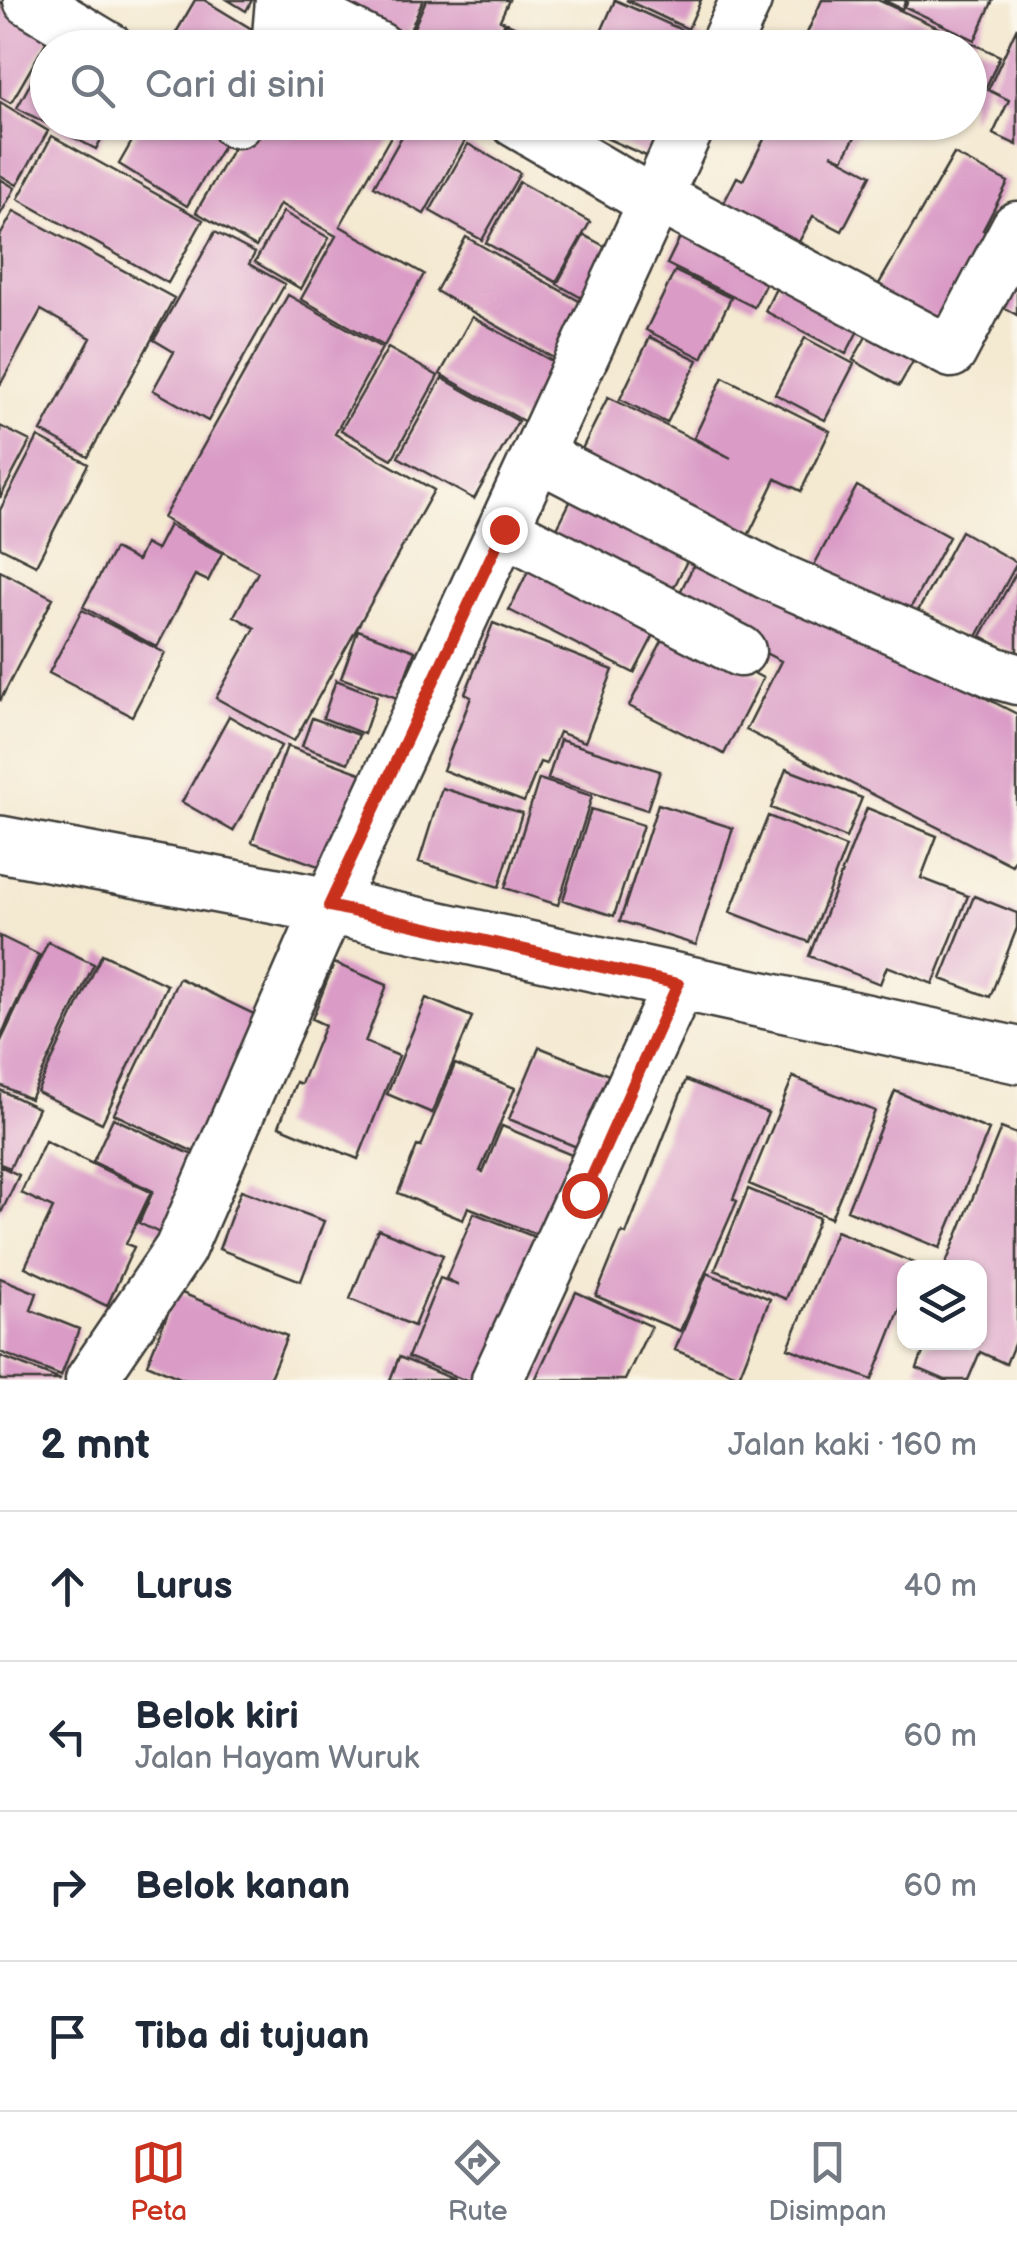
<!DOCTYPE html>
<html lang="id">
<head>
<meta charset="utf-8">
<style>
	:root { --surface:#fff; --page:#f2f2f3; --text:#1f2937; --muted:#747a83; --line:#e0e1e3; --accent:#c8321e }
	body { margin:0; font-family:"Balsamiq Sans",sans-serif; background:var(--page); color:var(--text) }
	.controls { position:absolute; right:30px; bottom:30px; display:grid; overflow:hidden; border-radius:20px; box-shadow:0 2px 8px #0004 }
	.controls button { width:90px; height:90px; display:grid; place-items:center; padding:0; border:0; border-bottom:2px solid var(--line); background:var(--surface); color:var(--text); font:50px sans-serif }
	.stop { position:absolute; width:30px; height:30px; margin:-22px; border:8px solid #c8321e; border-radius:50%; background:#fff }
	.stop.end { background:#c8321e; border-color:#fff; box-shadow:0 2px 10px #0008 }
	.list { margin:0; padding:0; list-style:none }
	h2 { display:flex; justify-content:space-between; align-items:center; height:130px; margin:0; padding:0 40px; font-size:42px }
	h2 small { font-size:32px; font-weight:400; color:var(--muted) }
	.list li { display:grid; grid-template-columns:65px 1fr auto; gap:30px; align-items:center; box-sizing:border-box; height:150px; padding:0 40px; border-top:2px solid var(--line) }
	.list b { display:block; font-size:38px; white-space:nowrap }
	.list p { margin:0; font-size:32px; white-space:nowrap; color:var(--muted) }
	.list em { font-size:32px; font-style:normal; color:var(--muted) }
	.icon { flex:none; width:55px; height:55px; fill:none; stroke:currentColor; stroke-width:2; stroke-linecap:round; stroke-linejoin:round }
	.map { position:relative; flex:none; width:1017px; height:1380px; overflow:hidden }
	.search { position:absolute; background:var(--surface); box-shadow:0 2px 8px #0004; left:30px; right:30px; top:30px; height:110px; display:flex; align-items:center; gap:25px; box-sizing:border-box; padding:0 35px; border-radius:55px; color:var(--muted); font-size:38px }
	.sheet { height:730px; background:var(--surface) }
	nav { display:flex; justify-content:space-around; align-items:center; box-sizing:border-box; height:140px; border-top:2px solid var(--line); background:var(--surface); font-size:28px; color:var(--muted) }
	nav a { display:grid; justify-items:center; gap:5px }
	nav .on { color:var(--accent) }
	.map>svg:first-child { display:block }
	.building { fill:#da9bc6 }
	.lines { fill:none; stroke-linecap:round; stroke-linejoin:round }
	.minor-casing { stroke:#3c3b37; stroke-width:55 }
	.secondary-casing { stroke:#3c3b37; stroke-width:60 }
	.minor { stroke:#fff; stroke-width:50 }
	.secondary { stroke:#fff; stroke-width:55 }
	.route { stroke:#c8321e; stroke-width:12 }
</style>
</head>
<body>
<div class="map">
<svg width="1017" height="1380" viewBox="0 0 1017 1380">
	<rect width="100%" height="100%" fill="#fbf7ec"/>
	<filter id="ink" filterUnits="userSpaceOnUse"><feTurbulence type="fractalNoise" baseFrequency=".01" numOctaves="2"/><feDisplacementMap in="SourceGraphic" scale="20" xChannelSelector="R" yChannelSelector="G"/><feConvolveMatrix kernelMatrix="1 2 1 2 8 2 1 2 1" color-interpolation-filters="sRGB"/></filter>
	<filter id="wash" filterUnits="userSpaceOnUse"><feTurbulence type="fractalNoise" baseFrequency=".0048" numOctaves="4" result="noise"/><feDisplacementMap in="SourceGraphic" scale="40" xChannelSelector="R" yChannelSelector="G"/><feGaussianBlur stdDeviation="2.25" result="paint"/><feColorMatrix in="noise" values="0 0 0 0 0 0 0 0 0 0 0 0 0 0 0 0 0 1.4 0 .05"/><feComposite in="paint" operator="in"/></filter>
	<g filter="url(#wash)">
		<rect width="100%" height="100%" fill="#f4e9d1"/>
		<g id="blocks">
			<path class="building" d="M 195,0 L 204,0 L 270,40 L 266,48 L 167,48 Z
				M 228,0 L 252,0 L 246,11 Z
				M 312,0 L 423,0 L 405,42 Z
				M 426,0 L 509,0 L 500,20 L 505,22 L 493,48 L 405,48 Z
				M 615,0 L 709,42 L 706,48 L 594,48 Z
				M 626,0 L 701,0 L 688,29 Z
				M 822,0 L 878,0 L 1000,56 L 970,123 L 970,48 L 816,48 L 803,42 Z
				M 883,0 L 906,0 L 902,9 Z
				M 908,0 L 993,0 L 975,40 L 905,7 Z
				M 0,2 L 52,32 L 11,103 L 0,97 Z
				M 507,23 L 556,45 L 554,48 L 496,48 Z
				M 1017,27 L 1017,145 L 993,134 L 1009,100 L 988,90 Z
				M 48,51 L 48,122 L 110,122 L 96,149 L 17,108 Z
				M 0,102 L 48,131 L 17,185 L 0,175 Z
				M 143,122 L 220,122 L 233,130 L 187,206 L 119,164 Z
				M 248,122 L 399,122 L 340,226 L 424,274 L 384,346 L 301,299 L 336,236 L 280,204 L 256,247 L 196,212 Z
				M 410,122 L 443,122 L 467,137 L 424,214 L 374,186 Z
				M 589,122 L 671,122 L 655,160 L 586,129 Z
				M 773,122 L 863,122 L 843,159 L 831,154 L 871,175 L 842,231 L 813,216 L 789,260 L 714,222 L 737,177 L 743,180 Z
				M 52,136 L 203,220 L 168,283 L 18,199 Z
				M 468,144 L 520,173 L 482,240 L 430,211 Z
				M 954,154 L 1008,182 L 983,230 L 995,237 L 945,342 L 869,301 Z
				M 0,179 L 15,188 L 0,215 Z
				M 519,182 L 590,222 L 556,282 L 486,243 Z
				M 14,211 L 174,298 L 88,457 L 41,431 L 91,338 L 41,310 L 0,385 L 0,236 Z
				M 283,212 L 329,238 L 301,289 L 255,262 Z
				M 688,221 L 775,264 L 754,307 L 667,264 Z
				M 215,232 L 255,253 L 249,264 L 285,284 L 208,421 L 153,390 L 174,352 L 154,340 Z
				M 584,235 L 624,257 L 596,306 L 557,284 Z
				M 466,237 L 602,314 L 571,368 L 436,291 Z
				M 1017,261 L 1017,315 L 994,302 Z
				M 785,270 L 867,313 L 846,354 L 765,311 Z
				M 675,271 L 731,298 L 702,358 L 646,330 Z
				M 288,295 L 382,348 L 335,434 L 434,490 L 294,741 L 216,698 L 255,628 L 234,616 L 258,572 L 163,518 Z
				M 472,317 L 559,365 L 527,423 L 440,374 Z
				M 877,317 L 923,344 L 899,386 L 853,360 Z
				M 650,337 L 698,360 L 667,423 L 620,399 Z
				M 805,338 L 854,364 L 825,420 L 775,394 Z
				M 388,348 L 438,376 L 392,459 L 341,430 Z
				M 723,377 L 830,431 L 801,491 L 776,479 L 744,544 L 576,461 L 608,397 L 731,458 L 694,438 Z
				M 442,378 L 518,421 L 474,499 L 398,457 Z
				M 0,426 L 30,441 L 0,498 Z
				M 38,437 L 88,464 L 36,565 L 0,547 L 0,510 Z
				M 579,484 L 696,543 L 669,597 L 552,538 Z
				M 857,486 L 949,537 L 905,618 L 813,567 Z
				M 169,525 L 222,553 L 208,581 L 195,575 L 157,647 L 83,607 L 114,549 L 137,561 L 145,544 L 156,550 Z
				M 961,531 L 1017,563 L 974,642 L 918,611 Z
				M 700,553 L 1017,714 L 1017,855 L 1012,865 L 746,730 L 781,661 L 673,606 Z
				M 531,565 L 657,629 L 634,673 L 509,610 Z
				M 0,571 L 53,598 L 0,701 Z
				M 1017,571 L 1017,655 L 981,636 Z
				M 82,610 L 165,653 L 132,716 L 49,673 Z
				M 493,623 L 613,670 L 585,742 L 559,732 L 546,764 L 540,762 L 524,802 L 443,770 L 471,697 L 465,694 Z
				M 668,629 L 763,678 L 724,754 L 629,706 Z
				M 358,630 L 415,651 L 397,698 L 341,678 Z
				M 336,680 L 377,696 L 364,734 L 323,718 Z
				M 229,716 L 281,746 L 233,831 L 182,802 Z
				M 312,718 L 359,735 L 348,763 L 302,746 Z
				M 560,740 L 660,771 L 647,810 L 548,779 Z
				M 287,746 L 363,774 L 329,870 L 252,842 Z
				M 786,769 L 862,798 L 846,838 L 771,808 Z
				M 539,779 L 592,796 L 558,905 L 505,888 Z
				M 442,788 L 522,813 L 499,887 L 419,862 Z
				M 658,804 L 733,828 L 696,945 L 620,921 Z
				M 867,808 L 937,836 L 921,878 L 968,896 L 933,984 L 887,966 L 880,984 L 809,956 Z
				M 591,809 L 643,825 L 614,916 L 563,900 Z
				M 768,816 L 846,847 L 809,942 L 730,912 Z
				M 974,896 L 1017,913 L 1017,928 L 990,997 L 941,979 Z
				M 0,936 L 39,955 L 0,1038 Z
				M 48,942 L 94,964 L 30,1099 L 0,1085 L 0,1043 Z
				M 102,954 L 167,985 L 102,1123 L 37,1092 Z
				M 334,963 L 387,985 L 365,1042 L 399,1056 L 358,1159 L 279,1126 L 296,1082 L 301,1084 L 325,1025 L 312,1019 Z
				M 179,978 L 256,1015 L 230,1070 L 241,1076 L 202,1156 L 114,1114 Z
				M 426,998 L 472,1017 L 432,1113 L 387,1094 Z
				M 539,1047 L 626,1082 L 596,1155 L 509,1119 Z
				M 455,1064 L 515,1088 L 480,1171 L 483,1172 L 502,1126 L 586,1161 L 553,1241 L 468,1207 L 463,1220 L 398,1193 L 417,1146 L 421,1147 Z
				M 793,1077 L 875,1111 L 831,1218 L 749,1184 Z
				M 686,1080 L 768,1113 L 733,1199 L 737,1201 L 680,1331 L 596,1296 L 622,1232 L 626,1234 Z
				M 0,1090 L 38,1108 L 10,1168 L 0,1164 Z
				M 895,1091 L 989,1130 L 940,1248 L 847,1210 Z
				M 113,1118 L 208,1162 L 172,1239 L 139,1223 L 153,1191 L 93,1162 Z
				M 1001,1128 L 1017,1134 L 1017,1337 L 1006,1364 L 980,1352 L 968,1380 L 945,1380 L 917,1368 L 927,1342 L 980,1342 L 980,1268 L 944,1268 Z
				M 45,1141 L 151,1192 L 126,1244 L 134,1247 L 107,1306 L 25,1267 L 53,1208 L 21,1193 Z
				M 0,1166 L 19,1175 L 0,1215 Z
				M 748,1189 L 819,1218 L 786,1299 L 715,1270 Z
				M 241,1190 L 324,1221 L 301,1281 L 219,1249 Z
				M 474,1213 L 545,1241 L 485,1380 L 464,1380 L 408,1357 L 440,1278 L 459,1285 L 446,1279 Z
				M 378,1229 L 443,1255 L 414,1326 L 350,1299 Z
				M 836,1231 L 919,1265 L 917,1268 L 904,1268 L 904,1299 L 872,1380 L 788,1348 Z
				M 707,1273 L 770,1299 L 739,1376 L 675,1350 Z
				M 0,1278 L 37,1293 L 31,1310 L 79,1329 L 61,1376 L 0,1352 Z
				M 177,1291 L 287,1336 L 269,1380 L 185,1380 L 147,1364 Z
				M 576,1292 L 651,1326 L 625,1380 L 535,1380 Z
				M 0,1356 L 61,1380 L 0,1380 Z
				M 399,1357 L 455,1380 L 390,1380 Z"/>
		</g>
	</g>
	<g filter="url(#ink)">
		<use href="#blocks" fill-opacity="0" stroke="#3c3b37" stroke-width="2.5"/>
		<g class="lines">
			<g class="minor-casing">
				<path id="minor" d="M 29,0 L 109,48
					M 284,0 L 379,48
					M 277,48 L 281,0
					M 724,48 L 746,0
					M 235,122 L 237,122
					M 516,122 L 655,203
					M 658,197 L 951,352 L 1017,227
					M 539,456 L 770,575 L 996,673 L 1017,679
					M 503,529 L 740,651
					M 91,1380 L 180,1249 L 329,906 L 691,122
					M 497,1380 L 679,984"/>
			</g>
			<g class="secondary-casing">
				<path id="secondary" d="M 0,844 L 329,906 L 1017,1055"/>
			</g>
			<use href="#minor" class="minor"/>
			<use href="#secondary" class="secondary"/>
		</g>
	</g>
	<g class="lines" filter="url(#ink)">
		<path class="route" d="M 504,529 L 329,906 L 678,984 L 584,1195"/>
	</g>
</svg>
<div class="controls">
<button><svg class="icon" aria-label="layers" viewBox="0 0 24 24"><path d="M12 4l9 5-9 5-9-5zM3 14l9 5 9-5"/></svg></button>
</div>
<div class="stop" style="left:584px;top:1195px"></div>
<div class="stop end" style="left:504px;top:529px"></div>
<div class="search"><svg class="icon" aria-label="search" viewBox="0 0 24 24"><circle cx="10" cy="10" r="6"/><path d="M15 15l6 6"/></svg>Cari di sini</div>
</div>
<section class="sheet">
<h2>2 mnt<small>Jalan kaki · 160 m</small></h2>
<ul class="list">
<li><svg class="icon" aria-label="ahead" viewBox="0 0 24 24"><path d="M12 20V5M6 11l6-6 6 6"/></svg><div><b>Lurus</b></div><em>40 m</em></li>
<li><svg class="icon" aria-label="left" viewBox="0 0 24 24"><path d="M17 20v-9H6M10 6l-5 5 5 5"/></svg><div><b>Belok kiri</b><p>Jalan Hayam Wuruk</p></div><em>60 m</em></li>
<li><svg class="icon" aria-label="right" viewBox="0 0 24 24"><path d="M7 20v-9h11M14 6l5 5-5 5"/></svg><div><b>Belok kanan</b></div><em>60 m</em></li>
<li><svg class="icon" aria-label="arrive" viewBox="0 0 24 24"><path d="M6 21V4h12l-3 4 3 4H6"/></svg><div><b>Tiba di tujuan</b></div></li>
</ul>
</section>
<nav>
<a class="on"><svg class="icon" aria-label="map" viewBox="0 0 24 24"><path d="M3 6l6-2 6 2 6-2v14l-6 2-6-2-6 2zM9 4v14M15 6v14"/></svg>Peta</a>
<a><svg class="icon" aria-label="directions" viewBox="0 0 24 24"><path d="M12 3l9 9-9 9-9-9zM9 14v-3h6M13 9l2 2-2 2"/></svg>Rute</a>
<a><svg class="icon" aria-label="saved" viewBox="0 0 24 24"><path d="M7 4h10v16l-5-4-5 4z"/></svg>Disimpan</a>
</nav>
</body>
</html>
